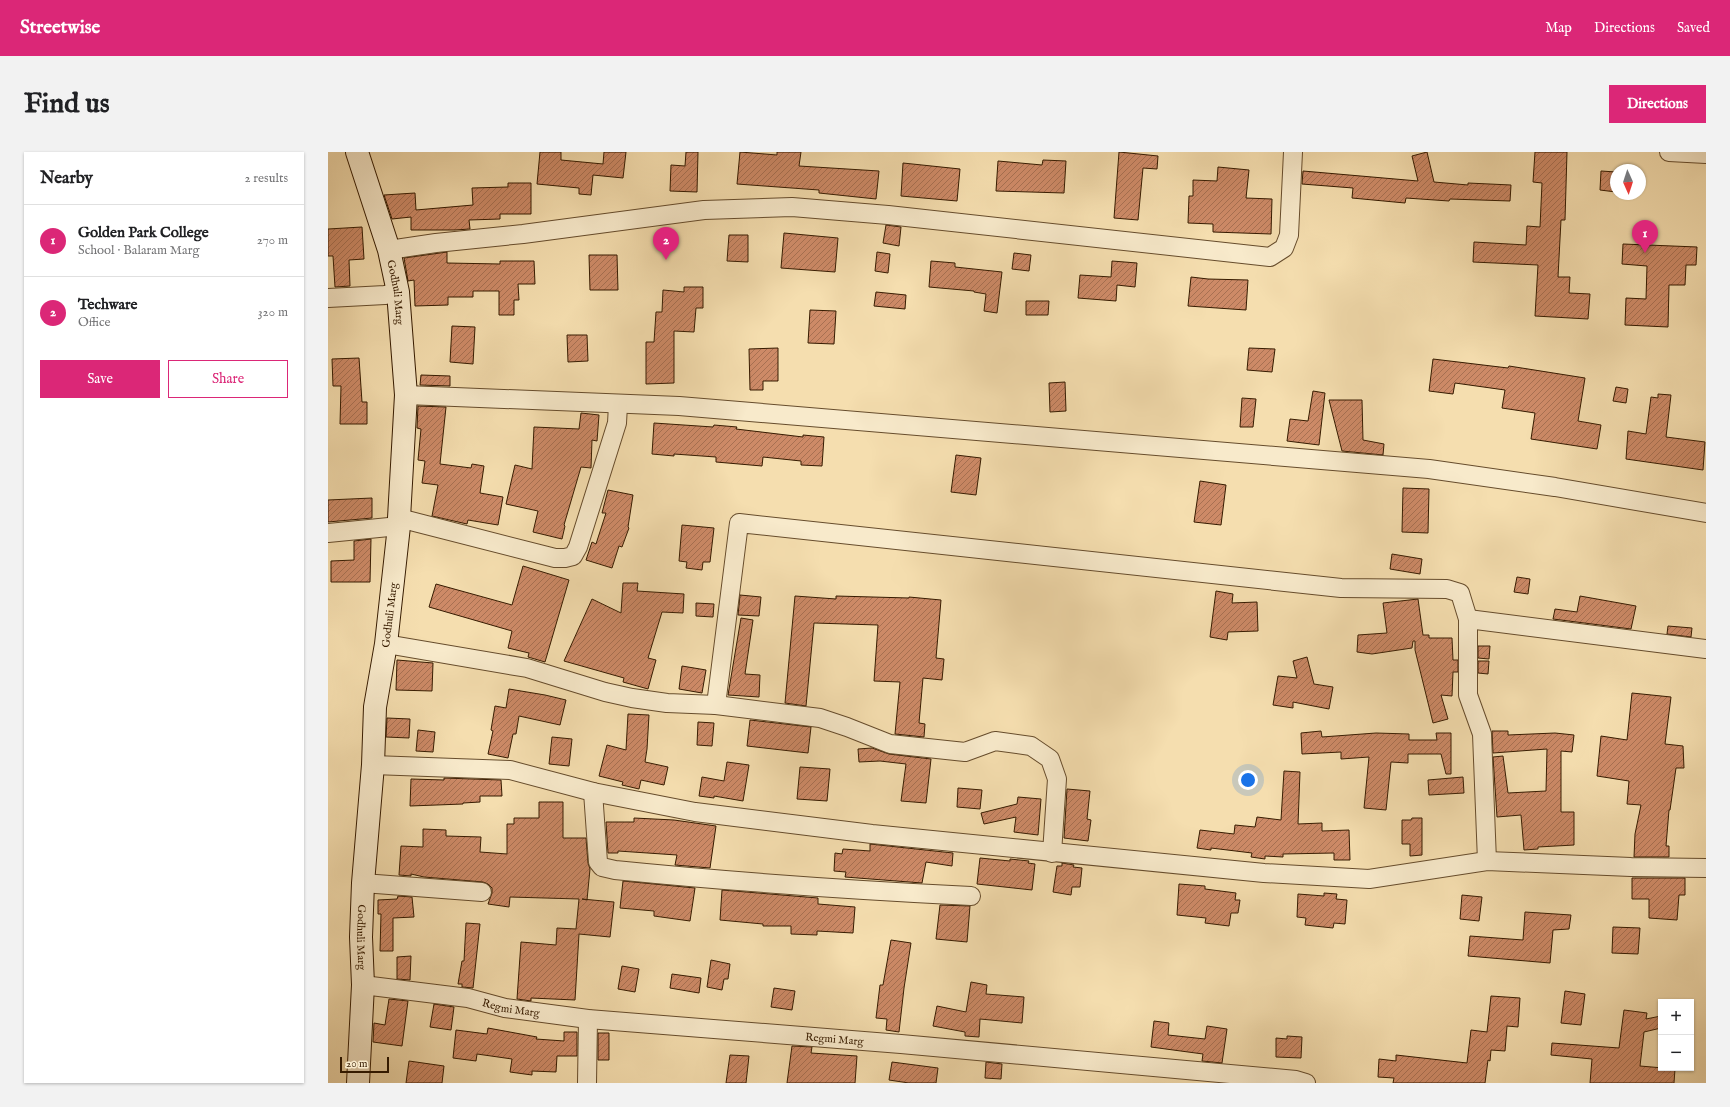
<!DOCTYPE html>
<html lang="en">
<head>
<meta charset="utf-8">
<style>
	:root { --surface:#fff; --page:#f2f2f2; --text:#202124; --muted:#757577; --line:#e0e0e0; --accent:#db2777 }
	body { margin:0; font-family:"IM FELL English",serif; background:var(--page); color:var(--text) }
	.controls { position:absolute; right:12px; bottom:12px; display:grid; overflow:hidden; border-radius:0px; box-shadow:0 1px 3px #0004 }
	.controls button { width:36px; height:36px; display:grid; place-items:center; padding:0; border:0; border-bottom:1px solid var(--line); background:var(--surface); color:var(--text); font:20px sans-serif }
	.compass { position:absolute; left:1282px; top:12px; width:36px; height:36px; border-radius:50%; background:var(--surface); box-shadow:0 1px 3px #0004; rotate:177deg }
	.scale { position:absolute; left:12px; bottom:10px; width:49px; box-sizing:border-box; padding-left:4px; border:2px solid #361b00; border-top:0; font-size:11px; line-height:14px; white-space:nowrap; color:#361b00; -webkit-text-stroke:3px #f8eacb; paint-order:stroke }
	.you { position:absolute; left:920px; top:628px; width:14px; height:14px; margin:-10px; border:3px solid #fff; border-radius:50%; background:#1a73e8; box-shadow:0 0 0 6px #1a73e833 }
	.badge { display:grid; place-items:center; width:26px; height:26px; border-radius:50%; background:var(--accent); color:#fff; font-size:13px; font-weight:700 }
	.pin { position:absolute; translate:-50% -33px; filter:drop-shadow(0 1px 2px #0008) }
	.pin::after { content:''; position:absolute; top:21px; width:14px; height:12px; background:inherit; clip-path:polygon(0 0,100% 0,50% 100%) }
	.list { margin:0; padding:0; list-style:none }
	h2 { display:flex; justify-content:space-between; align-items:center; height:52px; margin:0; padding:0 16px; font-size:17px }
	h2 small { font-size:13px; font-weight:400; color:var(--muted) }
	.list li { display:grid; grid-template-columns:26px 1fr auto; gap:12px; align-items:center; box-sizing:border-box; height:72px; padding:0 16px; border-top:1px solid var(--line) }
	.list b { display:block; font-size:15px; white-space:nowrap }
	.list p { margin:0; font-size:13px; white-space:nowrap; color:var(--muted) }
	.list em { font-size:13px; font-style:normal; color:var(--muted) }
	.actions { display:flex; gap:8px; padding:12px 16px }
	.actions a { flex:1; padding:9px 0; border:1px solid var(--accent); border-radius:0px; text-align:center; font-size:14px; color:var(--accent) }
	.actions .main { background:var(--accent); color:#fff }
	.map { position:relative; flex:none; width:1378px; height:931px; overflow:hidden; border-radius:0px }
	header { display:flex; align-items:center; gap:24px; box-sizing:border-box; height:56px; padding:0 20px; background:var(--accent); color:#fff }
	header strong { font-size:19px }
	nav { display:flex; gap:22px; margin-inline-start:auto; font-size:14px }
	.intro { display:flex; align-items:center; justify-content:space-between; box-sizing:border-box; height:96px; padding:0 24px }
	h1 { margin:0; font-size:28px }
	.button { padding:10px 18px; border-radius:0px; background:var(--accent); color:#fff; font-size:14px; font-weight:700 }
	main { display:flex; gap:24px; padding:0 24px }
	aside { flex:1; background:var(--surface); border-radius:0px; box-shadow:0 1px 3px #0004 }
	.map>svg:first-child { display:block }
	.building { fill:url(#building-hatch); stroke:#361b00 }
	.lines { fill:none; stroke-linecap:round; stroke-linejoin:round }
	.street-casing { stroke:#664c2c; stroke-width:20 }
	.secondary-casing { stroke:#361b00; stroke-width:24 }
	.street { stroke:#f8eacb; stroke-width:18 }
	.secondary { stroke:#f8eacb; stroke-width:22 }
	.labels { text-anchor:middle; stroke-width:3; stroke-linejoin:round; paint-order:stroke }
	.street-label { font-size:11px; fill:#361b00; stroke:#f8eacb }
</style>
</head>
<body>
<header>
<strong>Streetwise</strong>
<nav><a>Map</a><a>Directions</a><a>Saved</a></nav>
</header>
<div class="intro"><h1>Find us</h1><a class="button">Directions</a></div>
<main>
<aside>
<h2>Nearby<small>2 results</small></h2>
<ul class="list">
<li><span class="badge">1</span><div><b>Golden Park College</b><p>School · Balaram Marg</p></div><em>270 m</em></li>
<li><span class="badge">2</span><div><b>Techware</b><p>Office</p></div><em>320 m</em></li>
</ul>
<div class="actions"><a class="main">Save</a><a>Share</a></div>
</aside>
<div class="map">
<svg width="1378" height="931" viewBox="0 0 1378 931">
	<defs>
		<pattern id="building-hatch" width="6" height="6" patternUnits="userSpaceOnUse"><rect width="6" height="6" fill="#cd8a67"/><path d="M-1 1l2-2M0 6l6-6M5 7l2-2" fill="none" stroke="#a77052"/></pattern>
	</defs>
	<rect width="100%" height="100%" fill="#f5deaf"/>
	<filter id="stains"><feTurbulence type="fractalNoise" baseFrequency=".005" numOctaves="4"/><feColorMatrix values="0 0 0 0 .2 0 0 0 0 .09 0 0 0 0 .02 0 0 0 .5 -.17"/></filter>
	<radialGradient id="worn" r=".72"><stop offset=".6" stop-color="#630" stop-opacity="0"/><stop offset="1" stop-color="#630" stop-opacity=".3"/></radialGradient>
	<path class="building" d="M 212,0 L 233,0 L 233,8 L 275,12 L 276,0 L 298,0 L 295,26 L 265,23 L 263,43 L 251,42 L 251,36 L 209,32 Z
		M 358,0 L 370,0 L 369,40 L 342,39 L 343,13 L 357,14 Z
		M 412,0 L 449,3 L 449,0 L 473,0 L 471,14 L 551,19 L 548,47 L 491,41 L 491,38 L 409,32 Z
		M 791,0 L 830,4 L 829,17 L 815,16 L 810,68 L 786,66 Z
		M 1099,0 L 1106,30 L 1140,33 L 1140,31 L 1183,33 L 1182,49 L 1122,47 L 1121,49 L 1078,46 L 1077,51 L 1024,46 L 1025,36 L 974,32 L 975,19 L 1090,29 L 1084,4 Z
		M 1207,0 L 1239,0 L 1237,68 L 1233,68 L 1230,125 L 1242,125 L 1241,141 L 1262,142 L 1260,167 L 1207,164 L 1210,113 L 1145,110 L 1146,90 L 1198,93 L 1199,74 L 1212,75 L 1214,31 L 1205,30 Z
		M 715,8 L 738,9 L 736,41 L 668,39 L 670,9 L 714,13 Z
		M 575,11 L 632,17 L 629,49 L 573,44 Z
		M 890,15 L 921,18 L 918,46 L 944,47 L 943,82 L 885,80 L 885,72 L 860,71 L 861,44 L 865,44 L 865,28 L 889,29 Z
		M 1273,19 L 1288,20 L 1288,40 L 1272,38 Z
		M 180,31 L 203,31 L 203,62 L 172,62 L 172,67 L 141,68 L 142,77 L 127,78 L 83,78 L 83,65 L 64,67 L 56,43 L 87,41 L 88,58 L 145,53 L 144,36 L 180,35 Z
		M 558,73 L 573,75 L 571,94 L 555,91 Z
		M 34,75 L 36,107 L 21,108 L 22,134 L 7,135 L 5,104 L 0,104 L 0,77 Z
		M 456,81 L 510,86 L 507,120 L 453,116 Z
		M 401,83 L 420,83 L 420,110 L 399,109 Z
		M 1295,92 L 1369,95 L 1368,113 L 1358,113 L 1357,133 L 1341,133 L 1340,175 L 1297,173 L 1298,146 L 1318,147 L 1319,114 L 1294,112 Z
		M 119,100 L 119,111 L 172,112 L 172,109 L 206,109 L 207,132 L 190,132 L 191,148 L 186,148 L 186,163 L 171,163 L 171,139 L 145,139 L 145,145 L 120,145 L 120,153 L 87,154 L 86,128 L 80,129 L 76,106 Z
		M 549,100 L 562,102 L 560,121 L 547,119 Z
		M 686,101 L 703,103 L 701,119 L 684,117 Z
		M 261,103 L 289,103 L 290,138 L 262,138 Z
		M 603,109 L 627,111 L 627,115 L 674,120 L 669,161 L 656,159 L 658,142 L 646,140 L 646,139 L 601,135 Z
		M 784,109 L 809,111 L 807,135 L 789,133 L 788,149 L 750,146 L 752,123 L 783,125 Z
		M 863,125 L 880,127 L 920,128 L 918,158 L 860,154 Z
		M 356,135 L 375,135 L 375,156 L 368,156 L 366,180 L 346,179 L 346,231 L 318,232 L 318,190 L 326,190 L 328,160 L 334,160 L 335,138 L 356,140 Z
		M 548,140 L 578,143 L 577,157 L 546,154 Z
		M 698,149 L 721,149 L 720,163 L 698,163 Z
		M 482,158 L 508,159 L 506,192 L 480,191 Z
		M 124,174 L 147,175 L 145,212 L 122,210 Z
		M 239,183 L 259,183 L 260,209 L 240,210 Z
		M 450,196 L 450,229 L 435,229 L 435,238 L 422,238 L 421,197 Z
		M 921,196 L 947,197 L 944,220 L 919,218 Z
		M 31,206 L 34,250 L 39,250 L 39,272 L 12,272 L 13,234 L 5,234 L 4,207 Z
		M 1105,207 L 1180,216 L 1181,214 L 1257,226 L 1250,269 L 1273,273 L 1269,297 L 1203,287 L 1207,261 L 1174,256 L 1177,238 L 1127,231 L 1125,242 L 1101,239 Z
		M 93,223 L 122,224 L 122,234 L 92,233 Z
		M 737,230 L 738,259 L 722,260 L 721,231 Z
		M 1288,235 L 1300,237 L 1298,251 L 1285,249 Z
		M 985,239 L 997,241 L 991,293 L 959,289 L 962,267 L 980,269 Z
		M 1330,242 L 1343,243 L 1338,285 L 1377,290 L 1375,318 L 1298,307 L 1300,279 L 1318,282 L 1323,245 L 1330,246 Z
		M 914,246 L 928,247 L 925,275 L 912,275 Z
		M 1001,248 L 1034,248 L 1035,288 L 1056,292 L 1055,303 L 1014,299 Z
		M 90,254 L 118,255 L 112,312 L 143,316 L 144,312 L 156,314 L 152,341 L 175,345 L 170,373 L 140,368 L 139,372 L 104,364 L 110,333 L 94,331 L 97,309 L 90,308 L 93,277 L 89,276 Z
		M 253,261 L 271,263 L 269,289 L 264,288 L 263,316 L 253,315 L 236,373 L 237,374 L 234,387 L 205,380 L 210,359 L 178,352 L 187,313 L 204,317 L 206,275 L 251,277 Z
		M 326,271 L 385,275 L 386,273 L 409,275 L 408,277 L 475,285 L 475,283 L 496,285 L 494,314 L 473,313 L 473,309 L 435,305 L 434,314 L 388,310 L 388,305 L 346,302 L 346,304 L 324,302 Z
		M 628,303 L 653,306 L 648,343 L 623,340 Z
		M 872,329 L 898,333 L 893,373 L 866,370 Z
		M 1075,336 L 1101,337 L 1100,381 L 1074,380 Z
		M 280,338 L 305,343 L 300,375 L 301,376 L 294,395 L 291,394 L 284,416 L 258,408 L 264,390 L 268,392 L 278,361 L 274,361 Z
		M 44,346 L 44,366 L 0,370 L 0,348 Z
		M 354,373 L 386,376 L 382,410 L 375,410 L 374,418 L 358,416 L 359,410 L 351,409 Z
		M 43,387 L 42,430 L 3,430 L 3,409 L 26,408 L 26,389 Z
		M 1064,402 L 1094,407 L 1092,422 L 1062,417 Z
		M 195,414 L 241,428 L 217,510 L 200,505 L 201,501 L 180,496 L 184,479 L 101,455 L 108,432 L 184,453 Z
		M 1189,425 L 1202,427 L 1200,442 L 1186,440 Z
		M 295,431 L 310,431 L 309,439 L 356,442 L 355,461 L 334,460 L 320,506 L 328,508 L 320,537 L 295,530 L 296,526 L 236,509 L 264,447 L 293,461 Z
		M 888,439 L 905,442 L 904,451 L 929,450 L 930,479 L 900,480 L 899,488 L 882,485 Z
		M 412,443 L 433,445 L 431,464 L 410,463 Z
		M 467,444 L 508,447 L 508,444 L 581,446 L 581,445 L 613,448 L 608,506 L 616,507 L 614,528 L 595,526 L 591,571 L 597,572 L 596,585 L 567,582 L 572,530 L 546,529 L 550,473 L 486,471 L 478,554 L 457,551 Z
		M 1252,444 L 1308,454 L 1303,477 L 1225,467 L 1227,457 L 1249,460 Z
		M 1090,447 L 1095,483 L 1101,483 L 1101,486 L 1124,486 L 1125,508 L 1130,508 L 1130,520 L 1125,520 L 1124,544 L 1113,543 L 1120,567 L 1105,571 L 1087,498 L 1087,489 L 1085,489 L 1084,496 L 1044,502 L 1029,500 L 1030,483 L 1059,481 L 1055,451 Z
		M 368,451 L 386,452 L 385,465 L 368,464 Z
		M 413,466 L 425,468 L 417,522 L 432,523 L 431,545 L 400,543 Z
		M 1340,474 L 1364,476 L 1363,485 L 1339,482 Z
		M 1150,494 L 1162,494 L 1161,507 L 1150,506 Z
		M 979,505 L 986,532 L 1005,535 L 1001,557 L 965,550 L 965,556 L 945,553 L 950,524 L 969,526 L 965,509 Z
		M 69,508 L 105,511 L 104,539 L 68,538 Z
		M 1150,509 L 1161,509 L 1160,522 L 1150,521 Z
		M 354,514 L 378,518 L 374,541 L 351,537 Z
		M 181,537 L 217,543 L 238,548 L 232,573 L 191,564 L 188,582 L 185,582 L 180,606 L 160,602 L 165,579 L 163,578 L 167,554 L 178,556 Z
		M 1304,541 L 1343,545 L 1337,592 L 1355,594 L 1356,616 L 1348,616 L 1342,658 L 1341,658 L 1338,694 L 1341,694 L 1341,705 L 1306,705 L 1307,682 L 1313,653 L 1299,652 L 1301,629 L 1269,624 L 1273,584 L 1299,588 Z
		M 300,562 L 321,563 L 319,597 L 317,610 L 340,615 L 336,633 L 313,628 L 311,637 L 294,633 L 295,630 L 271,624 L 279,593 L 298,598 Z
		M 59,566 L 82,567 L 81,586 L 58,585 Z
		M 422,568 L 483,575 L 480,601 L 419,594 Z
		M 370,570 L 386,571 L 384,594 L 369,593 Z
		M 90,578 L 107,580 L 105,600 L 88,599 Z
		M 993,579 L 994,585 L 1048,581 L 1081,582 L 1081,588 L 1109,588 L 1108,581 L 1123,581 L 1123,622 L 1118,622 L 1113,602 L 1080,602 L 1080,611 L 1063,610 L 1058,658 L 1036,656 L 1041,605 L 1013,607 L 1013,600 L 974,602 L 973,581 Z
		M 1164,579 L 1180,579 L 1180,583 L 1227,581 L 1246,583 L 1244,600 L 1233,599 L 1233,660 L 1246,660 L 1246,693 L 1210,695 L 1210,697 L 1196,698 L 1193,663 L 1169,665 L 1165,605 L 1175,604 L 1180,641 L 1218,639 L 1219,597 L 1165,601 Z
		M 224,585 L 244,587 L 241,614 L 221,612 Z
		M 544,596 L 561,602 L 603,607 L 598,651 L 573,649 L 578,612 L 552,609 L 531,610 L 530,597 Z
		M 399,610 L 421,613 L 415,649 L 386,644 L 386,646 L 371,644 L 374,625 L 396,629 Z
		M 472,615 L 502,617 L 499,649 L 469,647 Z
		M 956,619 L 972,620 L 970,672 L 994,671 L 994,679 L 1021,678 L 1022,708 L 1006,708 L 1006,701 L 955,702 L 955,705 L 937,704 L 937,707 L 923,705 L 924,701 L 883,696 L 883,698 L 869,696 L 872,678 L 906,682 L 907,673 L 927,675 L 929,665 L 953,668 Z
		M 1135,625 L 1136,641 L 1101,643 L 1100,628 Z
		M 116,626 L 173,628 L 174,644 L 152,644 L 152,650 L 135,651 L 135,652 L 82,654 L 83,627 L 116,628 Z
		M 630,636 L 654,638 L 652,657 L 629,655 Z
		M 739,637 L 762,639 L 759,667 L 763,668 L 760,689 L 736,686 Z
		M 690,645 L 713,647 L 710,683 L 686,680 L 688,665 L 656,672 L 653,661 L 689,652 Z
		M 211,650 L 235,650 L 235,686 L 258,686 L 260,711 L 262,717 L 259,748 L 254,747 L 286,750 L 282,785 L 251,782 L 247,848 L 203,846 L 203,849 L 189,847 L 193,790 L 228,793 L 229,776 L 248,777 L 251,747 L 182,745 L 181,755 L 160,752 L 164,741 L 164,736 L 160,732 L 155,730 L 96,725 L 83,722 L 83,724 L 71,723 L 73,694 L 95,695 L 95,677 L 118,678 L 118,684 L 153,685 L 152,700 L 179,702 L 179,672 L 186,672 L 186,666 L 211,666 Z
		M 306,666 L 346,668 L 388,674 L 382,716 L 347,713 L 349,703 L 290,699 L 290,701 L 280,701 L 278,670 L 306,670 Z
		M 1084,666 L 1094,666 L 1094,703 L 1082,704 L 1082,692 L 1074,692 L 1074,668 L 1083,668 Z
		M 542,692 L 625,701 L 624,714 L 598,710 L 594,731 L 517,725 L 518,720 L 506,719 L 507,701 L 514,702 L 515,697 L 542,699 Z
		M 652,706 L 682,709 L 682,707 L 701,709 L 700,711 L 707,712 L 704,738 L 649,732 Z
		M 734,711 L 746,713 L 745,715 L 754,716 L 752,735 L 744,735 L 743,743 L 725,740 L 729,714 L 734,714 Z
		M 1304,726 L 1357,726 L 1357,743 L 1351,743 L 1349,768 L 1321,766 L 1321,747 L 1304,747 Z
		M 295,729 L 367,736 L 362,769 L 326,764 L 326,759 L 292,756 Z
		M 851,732 L 877,734 L 877,737 L 908,741 L 907,748 L 912,748 L 910,761 L 903,761 L 901,774 L 877,771 L 878,766 L 849,763 Z
		M 394,738 L 490,746 L 490,752 L 527,755 L 525,781 L 489,779 L 489,783 L 463,782 L 463,774 L 435,774 L 435,772 L 392,768 Z
		M 996,741 L 1009,742 L 1008,747 L 1019,748 L 1017,772 L 1006,771 L 1005,776 L 977,773 L 978,766 L 969,765 L 970,742 L 996,744 Z
		M 1134,743 L 1154,745 L 1151,769 L 1132,767 Z
		M 70,744 L 84,745 L 86,765 L 65,766 L 65,799 L 52,799 L 53,762 L 50,762 L 50,748 L 69,747 Z
		M 612,753 L 642,754 L 639,790 L 608,787 Z
		M 1197,760 L 1243,763 L 1241,777 L 1225,778 L 1222,811 L 1140,804 L 1142,784 L 1195,788 Z
		M 138,771 L 152,772 L 145,836 L 134,835 L 134,832 L 130,832 L 134,809 L 136,809 Z
		M 1285,775 L 1312,776 L 1310,802 L 1284,801 Z
		M 563,788 L 583,791 L 576,836 L 571,880 L 558,878 L 559,867 L 548,866 L 552,833 L 555,833 Z
		M 83,804 L 82,828 L 69,827 L 69,805 Z
		M 383,808 L 402,812 L 400,827 L 396,827 L 394,838 L 379,835 Z
		M 294,814 L 311,817 L 307,840 L 290,837 Z
		M 344,822 L 373,826 L 371,841 L 342,836 Z
		M 643,830 L 659,833 L 658,842 L 696,845 L 694,871 L 652,867 L 651,885 L 637,884 L 637,880 L 605,874 L 609,854 L 638,860 Z
		M 446,836 L 467,839 L 464,858 L 443,855 Z
		M 1237,839 L 1257,842 L 1253,873 L 1233,871 Z
		M 1163,844 L 1192,846 L 1190,875 L 1179,874 L 1177,899 L 1163,898 L 1162,909 L 1160,908 L 1157,931 L 1065,931 L 1066,926 L 1050,925 L 1051,907 L 1068,909 L 1068,903 L 1139,911 L 1143,878 L 1159,880 Z
		M 61,847 L 80,849 L 74,894 L 45,890 L 46,871 L 57,873 Z
		M 106,852 L 126,855 L 123,878 L 102,875 Z
		M 1296,858 L 1319,861 L 1318,867 L 1333,864 L 1333,876 L 1316,880 L 1312,914 L 1347,917 L 1346,931 L 1262,931 L 1264,907 L 1223,903 L 1224,891 L 1291,896 Z
		M 826,869 L 841,871 L 840,883 L 877,887 L 879,874 L 899,877 L 894,911 L 874,909 L 875,902 L 823,895 Z
		M 160,876 L 209,885 L 208,887 L 236,889 L 236,880 L 249,880 L 249,904 L 229,904 L 228,920 L 204,919 L 204,923 L 182,920 L 184,907 L 149,902 L 148,909 L 125,906 L 128,878 L 159,882 Z
		M 270,881 L 281,881 L 281,908 L 270,908 Z
		M 959,884 L 974,885 L 973,906 L 948,905 L 948,886 L 959,887 Z
		M 464,894 L 484,895 L 483,901 L 529,904 L 527,931 L 459,931 Z
		M 402,903 L 421,904 L 418,931 L 398,931 Z
		M 81,909 L 116,914 L 114,931 L 78,931 Z
		M 564,910 L 610,916 L 608,931 L 581,931 L 561,928 Z
		M 658,910 L 674,912 L 673,927 L 657,926 Z"/>
	<g class="lines">
		<g class="street-casing">
			<g id="street">
				<path d="M 1341,0 L 1378,2"/>
				<path d="M 61,98 L 108,91 L 195,82 L 376,58 L 464,55 L 560,63 L 942,105 L 956,96 L 961,83 L 965,0"/>
				<path d="M 0,146 L 57,143 L 70,140"/>
				<path d="M 78,243 L 351,254 L 1101,317 L 1227,335 L 1378,361"/>
				<path d="M 71,366 L 227,406 L 237,406 L 245,404 L 250,395 L 289,271 L 290,253"/>
				<path d="M 0,381 L 71,374"/>
				<path d="M 1140,467 L 1378,497"/>
				<path d="M 58,492 L 199,516 L 277,540 L 304,546 L 339,551 L 388,553 L 492,566 L 519,575 L 562,592 L 637,600 L 667,589 L 703,594 L 722,607 L 729,627 L 724,701"/>
				<path d="M 388,553 L 411,371 L 1013,436 L 1119,437 L 1132,441 L 1140,467 L 1140,543 L 1154,582 L 1159,709"/>
				<path d="M 45,613 L 182,618 L 265,640 L 367,660 L 544,682 L 936,721 L 1041,727 L 1159,709 L 1303,715 L 1378,716"/>
				<path d="M 265,640 L 270,710 L 274,715 L 287,718 C 406,730 524,738 643,744"/>
				<path d="M 35,731 L 154,740"/>
				<path id="s1" d="M 35,833 L 140,846 L 177,856 L 260,867 L 573,892 L 968,928 L 978,931"/>
				<path d="M 259,931 L 260,867"/>
			</g>
		</g>
		<g class="secondary-casing">
			<g id="secondary">
				<path id="s2" d="M 29,0 L 61,98 L 70,140 L 78,243 L 71,366 L 71,374 L 58,492 L 47,555 L 45,613 L 35,731 L 33,785 L 35,833 L 30,931"/>
			</g>
		</g>
		<use href="#street" class="street"/>
		<use href="#secondary" class="secondary"/>
	</g>
	<g class="labels">
		<g class="street-label">
			<text dy="4" stroke="none"><textPath href="#s2" startOffset="146">Godhuli Marg</textPath></text>
			<text transform="translate(61 463) rotate(-83)" y="4">Godhuli Marg</text>
			<text dy="4" stroke="none"><textPath href="#s2" startOffset="794">Godhuli Marg</textPath></text>
			<text dy="4" stroke="none"><textPath href="#s1" startOffset="150">Regmi Marg</textPath></text>
			<text dy="4" stroke="none"><textPath href="#s1" startOffset="475">Regmi Marg</textPath></text>
		</g>
	</g>
	<rect width="100%" height="100%" filter="url(#stains)"/>
	<rect width="100%" height="100%" fill="url(#worn)"/>
</svg>
<div class="controls">
<button>+</button>
<button>−</button>
</div>
<svg class="compass" viewBox="-18 -18 36 36"><path d="M0-13l5 13h-10z" fill="#e53935"/><path d="M0 13l5-13h-10z" fill="#757577"/></svg>
<div class="scale">20 m</div>
<div class="you"></div>
<div class="pin badge" style="left:1317px;top:101px">1</div>
<div class="pin badge" style="left:338px;top:108px">2</div>
</div>
</main>
</body>
</html>
